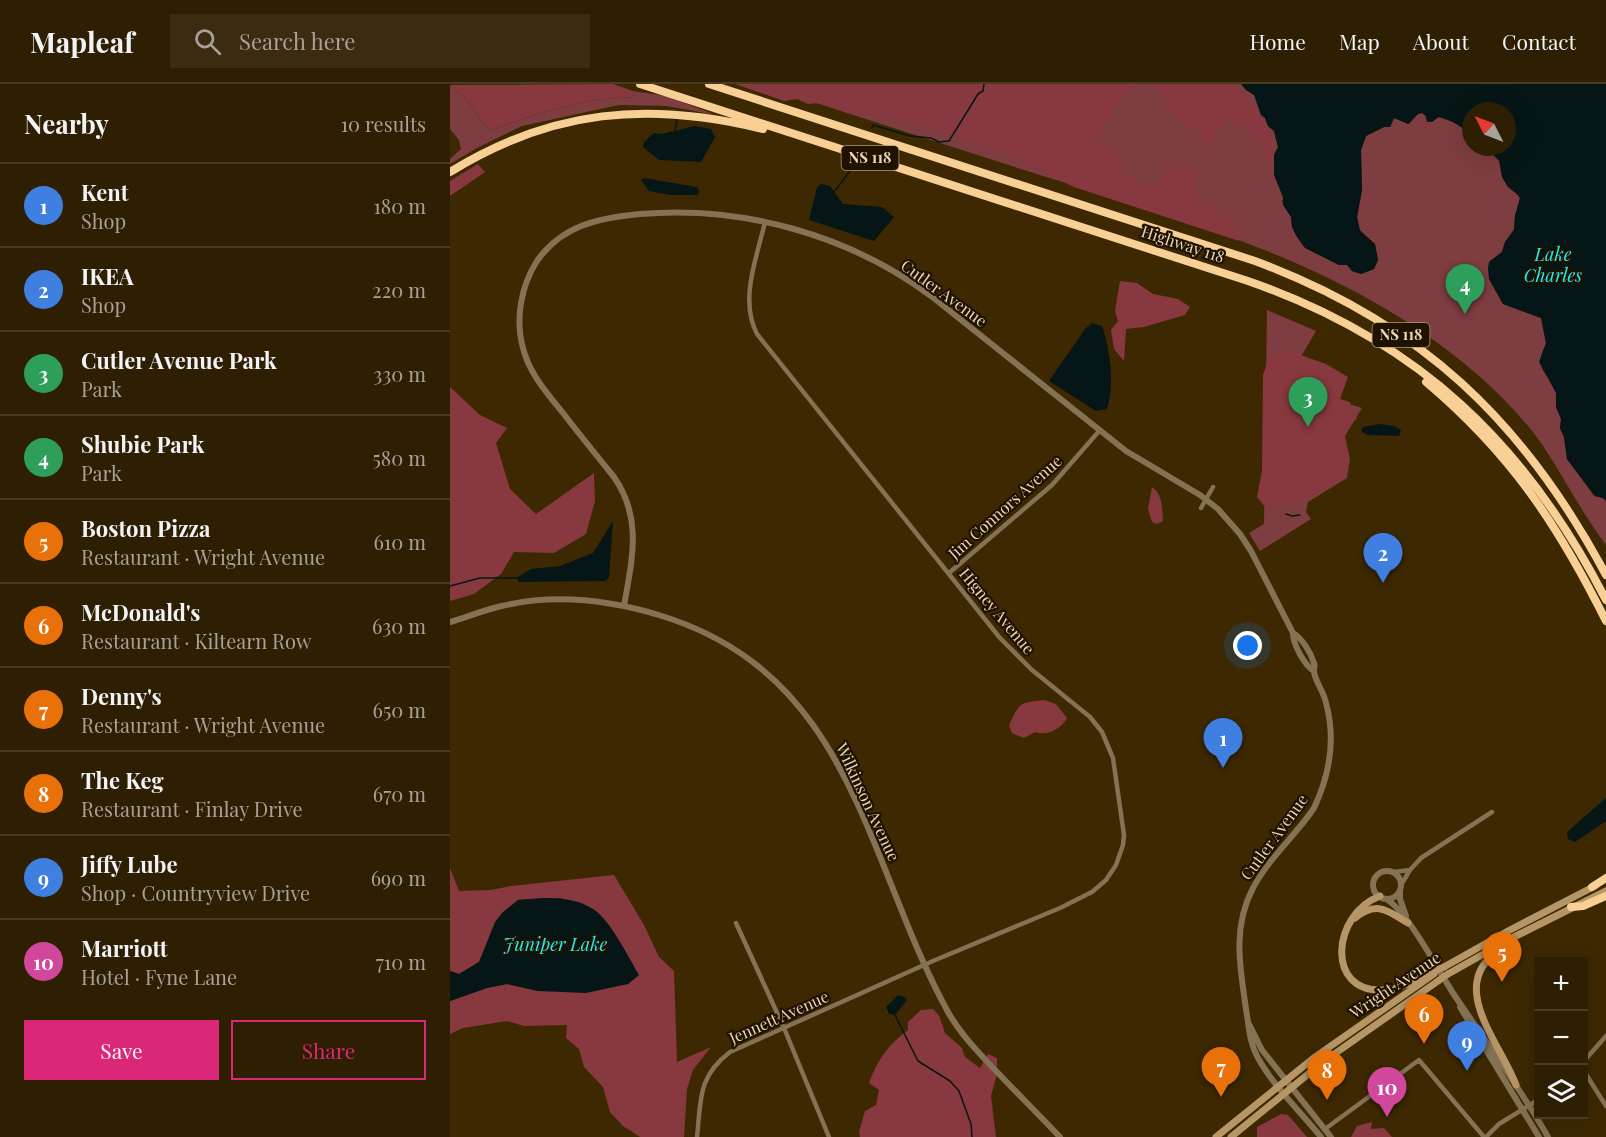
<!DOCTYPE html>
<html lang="en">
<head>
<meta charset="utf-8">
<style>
	:root { --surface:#2e1e02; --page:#3a2b11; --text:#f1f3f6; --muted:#a7a299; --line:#493c24; --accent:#db2777 }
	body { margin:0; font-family:"Playfair Display",serif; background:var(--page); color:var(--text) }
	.controls { position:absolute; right:18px; bottom:18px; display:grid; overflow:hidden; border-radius:0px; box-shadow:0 6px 24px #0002 }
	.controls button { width:54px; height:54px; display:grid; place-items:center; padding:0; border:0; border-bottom:2px solid var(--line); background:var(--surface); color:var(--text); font:30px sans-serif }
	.compass { position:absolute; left:1012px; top:18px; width:54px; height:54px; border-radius:50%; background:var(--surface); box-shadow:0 6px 24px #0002; rotate:312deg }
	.you { position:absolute; left:798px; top:562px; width:21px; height:21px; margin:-15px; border:4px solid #fff; border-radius:50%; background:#1a73e8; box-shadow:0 0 0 9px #1a73e833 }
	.badge { display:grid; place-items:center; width:39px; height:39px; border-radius:50%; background:var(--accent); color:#fff; font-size:20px; font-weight:700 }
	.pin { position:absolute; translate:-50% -50px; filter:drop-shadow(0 2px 3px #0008) }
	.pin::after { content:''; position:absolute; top:32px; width:21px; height:18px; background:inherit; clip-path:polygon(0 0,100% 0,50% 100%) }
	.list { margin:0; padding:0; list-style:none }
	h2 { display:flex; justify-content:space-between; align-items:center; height:78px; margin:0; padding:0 24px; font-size:26px }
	h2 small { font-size:20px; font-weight:400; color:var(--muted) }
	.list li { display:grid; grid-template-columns:39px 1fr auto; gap:18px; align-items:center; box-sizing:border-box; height:84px; padding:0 24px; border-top:2px solid var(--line) }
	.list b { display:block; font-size:22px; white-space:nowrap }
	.list p { margin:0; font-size:20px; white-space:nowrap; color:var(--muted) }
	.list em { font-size:20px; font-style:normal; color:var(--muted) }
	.actions { display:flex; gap:12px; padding:18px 24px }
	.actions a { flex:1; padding:14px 0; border:2px solid var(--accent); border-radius:0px; text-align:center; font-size:21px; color:var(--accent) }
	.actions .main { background:var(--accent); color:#fff }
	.icon { flex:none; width:33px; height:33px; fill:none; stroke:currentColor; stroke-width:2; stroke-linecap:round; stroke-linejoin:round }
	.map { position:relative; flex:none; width:1156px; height:1053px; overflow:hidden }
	header { display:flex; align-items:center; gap:36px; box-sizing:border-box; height:84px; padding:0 30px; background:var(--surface); border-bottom:2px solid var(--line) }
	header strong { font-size:28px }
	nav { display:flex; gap:33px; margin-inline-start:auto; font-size:21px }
	.search { width:420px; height:54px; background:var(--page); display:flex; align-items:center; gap:15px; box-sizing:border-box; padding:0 21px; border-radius:0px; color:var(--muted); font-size:22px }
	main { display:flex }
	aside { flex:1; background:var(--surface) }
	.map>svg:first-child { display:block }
	.green { fill:#7d3d41 }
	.forest { fill:#88383f }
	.water { fill:#061616 }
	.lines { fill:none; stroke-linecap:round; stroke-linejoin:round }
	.stream { stroke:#061616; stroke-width:1.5 }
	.minor { stroke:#857153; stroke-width:4.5 }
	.tertiary { stroke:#857153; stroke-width:6 }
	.secondary { stroke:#b69666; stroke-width:7 }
	.motorway { stroke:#f8d095; stroke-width:8 }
	.secondary-bridge { stroke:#b69666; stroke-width:7 }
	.labels { text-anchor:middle; stroke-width:4.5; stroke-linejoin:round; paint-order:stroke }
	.shield { fill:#1f1200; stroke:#ae9a7f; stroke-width:1.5 }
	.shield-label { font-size:15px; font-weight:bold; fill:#ecd5b5 }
	.street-label { font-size:16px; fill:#ecd5b5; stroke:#1f1200 }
	.water-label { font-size:18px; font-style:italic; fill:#27eaee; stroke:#1f1200 }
</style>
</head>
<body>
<header>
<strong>Mapleaf</strong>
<div class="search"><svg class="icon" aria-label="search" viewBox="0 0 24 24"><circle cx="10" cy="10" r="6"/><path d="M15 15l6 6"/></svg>Search here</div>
<nav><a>Home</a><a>Map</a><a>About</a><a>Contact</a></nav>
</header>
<main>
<aside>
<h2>Nearby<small>10 results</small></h2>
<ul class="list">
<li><span class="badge" style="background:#3f7fe0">1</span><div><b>Kent</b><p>Shop</p></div><em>180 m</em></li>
<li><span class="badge" style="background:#3f7fe0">2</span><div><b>IKEA</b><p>Shop</p></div><em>220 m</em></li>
<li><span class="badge" style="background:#2e9e5b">3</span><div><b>Cutler Avenue Park</b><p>Park</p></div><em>330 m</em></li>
<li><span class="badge" style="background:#2e9e5b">4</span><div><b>Shubie Park</b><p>Park</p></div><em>580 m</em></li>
<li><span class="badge" style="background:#e8710a">5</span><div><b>Boston Pizza</b><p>Restaurant · Wright Avenue</p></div><em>610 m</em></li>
<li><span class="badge" style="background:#e8710a">6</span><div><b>McDonald's</b><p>Restaurant · Kiltearn Row</p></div><em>630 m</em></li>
<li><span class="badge" style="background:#e8710a">7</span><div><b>Denny's</b><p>Restaurant · Wright Avenue</p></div><em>650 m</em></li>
<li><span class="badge" style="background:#e8710a">8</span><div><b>The Keg</b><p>Restaurant · Finlay Drive</p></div><em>670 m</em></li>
<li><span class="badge" style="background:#3f7fe0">9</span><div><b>Jiffy Lube</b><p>Shop · Countryview Drive</p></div><em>690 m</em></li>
<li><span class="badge" style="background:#d1479c">10</span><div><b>Marriott</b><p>Hotel · Fyne Lane</p></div><em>710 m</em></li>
</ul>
<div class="actions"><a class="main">Save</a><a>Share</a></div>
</aside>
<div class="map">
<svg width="1156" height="1053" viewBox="0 0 1156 1053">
	<rect width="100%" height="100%" fill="#3d2802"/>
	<path class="green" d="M 307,0 L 791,0 L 796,6 L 805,11 L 811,31 L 815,34 L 818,42 L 824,47 L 828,63 L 824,71 L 824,90 L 833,113 L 832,118 L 841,133 L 842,143 L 847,153 L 855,164 L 889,181 L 897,181 L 902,187 L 911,190 L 924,185 L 928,176 L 925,160 L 910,146 L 907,133 L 912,106 L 911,66 L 916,52 L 934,43 L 940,43 L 944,34 L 959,40 L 968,30 L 972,29 L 975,31 L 977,38 L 982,38 L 989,33 L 1009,40 L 1021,50 L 1021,63 L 1035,63 L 1050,78 L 1052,93 L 1058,103 L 1070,113 L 1069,122 L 1065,131 L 1064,145 L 1055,158 L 1052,168 L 1041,176 L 1038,183 L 1040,197 L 1053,220 L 1091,234 L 1096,259 L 1091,272 L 1092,285 L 1101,297 L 1106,309 L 1106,323 L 1111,335 L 1110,344 L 1114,353 L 1117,375 L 1144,412 L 1153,414 L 1156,417 L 1156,461 C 1134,432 1117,399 1097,368 C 1082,344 1059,320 1038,300 C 915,187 750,140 593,92 C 498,62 403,31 307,0 Z
		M 0,1 L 18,17 L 32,38 L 43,46 L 87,30 L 143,16 L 184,13 L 183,7 L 216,12 L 266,31 L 217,22 L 169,21 L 72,42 L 27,64 L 0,80 L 0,75 L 11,65 L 9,56 L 0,45 Z
		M 817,226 L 866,247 L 845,283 L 857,306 L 912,324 L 895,352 L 900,375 L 897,394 L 858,418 L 856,428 L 861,435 L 810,467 L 799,449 L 814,440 Z"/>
	<path class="forest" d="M 163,0 L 183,7 L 184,13 L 143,16 L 87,30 L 43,46 L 32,38 L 18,17 L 0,1 Z
		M 285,0 L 688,0 L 674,11 L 643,58 L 668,68 L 677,92 L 699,104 L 712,99 L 714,85 L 733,80 L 747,89 L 745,117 L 785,134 L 789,157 L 624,103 L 556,70 L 452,36 L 397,29 L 370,19 L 358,20 L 347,15 L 334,17 Z
		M 698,0 L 786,0 C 798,16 820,40 823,60 C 824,68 820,80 819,88 L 812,63 L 807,54 L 796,46 L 778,36 L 765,48 L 762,67 L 747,48 L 719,26 L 710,9 Z
		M 28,80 L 35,88 L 0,112 L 0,97 Z
		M 670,197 L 687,199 L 703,210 L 728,215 L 740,223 L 735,231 L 694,243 L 676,245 L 674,277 L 664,265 L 661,246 L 668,237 L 665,227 Z
		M 836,266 L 876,280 L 898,293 L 890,315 L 900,318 L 902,327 L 907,335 L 895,344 L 894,359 L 898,370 L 897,387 L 892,395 L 876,405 L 853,416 L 830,421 L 819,428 L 807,413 L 812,386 L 813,291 L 820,270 Z
		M 0,303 L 30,331 L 57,344 L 46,359 L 60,405 L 86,430 L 144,389 L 145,417 L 136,450 L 104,469 L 64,468 L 51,490 L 24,510 L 0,517 Z
		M 702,403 C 713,410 712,426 713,437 L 707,440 L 702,438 L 698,425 Z
		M 594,616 L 606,620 L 617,634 C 610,646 597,652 585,648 L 574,654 L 562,649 L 559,641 C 570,618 569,619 594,616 Z
		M 0,784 L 9,807 L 41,806 L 61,802 L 164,791 L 194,841 L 209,873 L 224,887 L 227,978 L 261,963 L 243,986 L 237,1005 L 234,1053 L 190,1053 L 173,1042 L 160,1028 L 153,1003 L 134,983 L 129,965 L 116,954 L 117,941 L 74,942 L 57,937 L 13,944 L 0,950 L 0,917 L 37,904 L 57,900 L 88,907 L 178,900 L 189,891 L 111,814 L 68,816 L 52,829 L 29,878 L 9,890 L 0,887 Z
		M 483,925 L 489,931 L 495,949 L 512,964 L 515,973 L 530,984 L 538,970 L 547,974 L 547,990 L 541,1012 L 546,1053 L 410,1053 L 409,1048 L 415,1027 L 426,1021 L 429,1006 L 419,999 C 427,976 439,960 458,946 L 458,938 L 471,926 Z
		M 831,1030 L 838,1031 L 857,1053 L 807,1053 L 807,1043 Z
		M 922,1038 L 921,1045 L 934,1044 L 942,1053 L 901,1053 L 907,1042 Z"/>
	<path class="water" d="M 791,0 L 1156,0 L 1156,417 L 1153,414 L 1145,412 L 1117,375 L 1114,353 L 1110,344 L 1111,335 L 1106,323 L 1106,309 L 1089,278 L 1096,259 L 1091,234 L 1053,220 L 1039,195 L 1038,184 L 1039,178 L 1052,168 L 1055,158 L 1064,146 L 1065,131 L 1070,114 L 1066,109 L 1058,103 L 1052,93 L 1049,76 L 1035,63 L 1057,63 L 1057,27 L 1021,27 L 1021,50 C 1010,42 1002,36 988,33 L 982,38 L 977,37 L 976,32 L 972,29 L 968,30 L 958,40 L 944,34 L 940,43 L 934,43 L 916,52 L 911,66 L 912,106 L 907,133 L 910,147 L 925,160 L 928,176 L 924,185 L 911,190 L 902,187 L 897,181 L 889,181 L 855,164 L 847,153 L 842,143 L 841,133 L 833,121 L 833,113 L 824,91 L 824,71 L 828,63 L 824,47 L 818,42 L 815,34 L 811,31 L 804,11 L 796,6 Z
		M 245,42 L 261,45 L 265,53 L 251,78 L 209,76 L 193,63 L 194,58 L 204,49 L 212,50 Z
		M 194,94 L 247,103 L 249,106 L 248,111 L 220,111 L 199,107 L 191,96 Z
		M 371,100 L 380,102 L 393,120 L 432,123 L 444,133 L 424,157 L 359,136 L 367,103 Z
		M 642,239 L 652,242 C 660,264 665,302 657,325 L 646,327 L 599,297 L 635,245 Z
		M 930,340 L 944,342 L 951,346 L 949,352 L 917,351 L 911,347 L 913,343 Z
		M 163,437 L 159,494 L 155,497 L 69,498 L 66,494 L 81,485 L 110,482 L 143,469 Z
		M 1156,714 L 1156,737 L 1125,758 L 1118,755 L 1117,748 Z
		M 92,814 C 110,814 128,815 143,825 C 159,834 179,874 189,891 L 178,900 L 136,909 L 88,907 L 57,900 L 37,904 L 0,917 L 0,887 L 9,890 L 29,878 L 45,838 L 52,829 L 68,816 Z
		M 448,911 L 454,913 L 457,916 L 445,931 L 439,930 L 436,923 Z"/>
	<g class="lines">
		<path class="stream" d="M 422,44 L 423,41 L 460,52 L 481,54 L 489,58 L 499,57 L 528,10 L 533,7 L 534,0
			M 225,47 L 227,36
			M 384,108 L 403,83
			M 836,430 L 842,432 L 850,431
			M 0,502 L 30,494 L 66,494
			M 445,931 L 468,977 L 500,997 L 509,1007 L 521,1040 L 522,1053"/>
		<path class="minor" d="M 751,424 L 763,403
			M 499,489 L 602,401 L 650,346
			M 944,788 L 960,786
			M 951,801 L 960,786 L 971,774 L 1042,728
			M 286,839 L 334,944 L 379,1053
			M 1134,977 L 1156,952
			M 1134,987 L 1156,1022
			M 875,1045 L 969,976 L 1034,1053
			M 247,1053 C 251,1017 247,993 280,968 L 483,877 L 610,824 L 642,808 L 656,796 L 666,781 L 673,761 L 674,751 L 663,674 L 652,648 L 640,633 L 582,586 L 550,554 L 307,250 C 289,216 307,173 315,138
			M 1036,1053 L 1049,1040 L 1088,1016"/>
		<path class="tertiary" d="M 174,522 C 182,475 193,435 164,393 C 147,372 130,351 113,329 C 97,309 79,289 73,264 C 65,235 71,202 87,177 C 112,141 149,134 190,130 C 292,121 399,151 481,212 L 676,367 L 750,411 L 768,425 L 790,450 L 801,467 L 843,549 C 843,560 854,581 864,587
			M 0,538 C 17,533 34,526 52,522 C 106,509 160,516 212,532 C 404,592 415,777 498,928 C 511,951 529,969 547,988 C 568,1010 589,1031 610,1053
			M 843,549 C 852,554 861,569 864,579 C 866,585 863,582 864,588 C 866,599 874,608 876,619 C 886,655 880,690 864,724 C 846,751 819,774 803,804 C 782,844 790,883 796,925 C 799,942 799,958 808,974 C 824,1003 850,1027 871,1053
			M923 801a14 14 0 1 1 28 0a14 14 0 1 1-28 0Z
			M 950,808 L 950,815 L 956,832
			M 936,815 C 959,828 990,891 1007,915 C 1038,961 1071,1005 1098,1053
			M 1010,923 L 1089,1053
			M 799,940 L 812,966 L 881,1053"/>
		<path class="secondary" d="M 930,812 C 882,830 875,909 933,906 C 949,906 963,897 977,891
			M 905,834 C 927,816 938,827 958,839
			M 1050,866 C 995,900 1051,960 1066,1001
			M 994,883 L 1058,847 L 1145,802
			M 998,890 L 1062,854 L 1156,807
			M 766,1053 L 865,973 L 984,890
			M 781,1053 L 873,978 L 988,897"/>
		<path class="motorway" d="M 190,0 L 798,197 C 967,256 1075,358 1156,516
			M 259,0 L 805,177 C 971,239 1073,336 1156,491
			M 0,88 C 102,25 199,17 313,45
			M 976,298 C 1060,369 1107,439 1156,537
			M 1142,803 L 1156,794
			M 1121,823 L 1133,822 L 1156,812"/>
		<path class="secondary-bridge" d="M 982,888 L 994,883
			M 988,897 L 998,890"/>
	</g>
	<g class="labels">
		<g class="shield">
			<rect x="391.5" y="62" width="57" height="24" rx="4.5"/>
			<rect x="922.5" y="239" width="57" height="24" rx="4.5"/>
		</g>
		<g class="shield-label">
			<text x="420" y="79">NS 118</text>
			<text x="951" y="256">NS 118</text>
		</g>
		<g class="street-label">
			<text transform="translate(733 160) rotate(18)" y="6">Highway 118</text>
			<text transform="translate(494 209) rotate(36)" y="6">Cutler Avenue</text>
			<text transform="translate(555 423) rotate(-42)" y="6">Jim Connors Avenue</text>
			<text transform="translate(547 527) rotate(50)" y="6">Higney Avenue</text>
			<text transform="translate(418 718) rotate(65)" y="6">Wilkinson Avenue</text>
			<text transform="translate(824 753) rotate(-54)" y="6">Cutler Avenue</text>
			<text transform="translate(945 901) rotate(-34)" y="6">Wright Avenue</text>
			<text transform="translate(329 933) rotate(-24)" y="6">Jennett Avenue</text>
		</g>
		<g class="water-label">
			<text x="1103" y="177">Lake<tspan x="1103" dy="21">Charles</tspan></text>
			<text x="105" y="867">Juniper Lake</text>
		</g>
	</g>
</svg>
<div class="controls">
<button>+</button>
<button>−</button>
<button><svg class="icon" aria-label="layers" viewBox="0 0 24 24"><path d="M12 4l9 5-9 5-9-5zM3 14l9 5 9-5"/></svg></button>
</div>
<svg class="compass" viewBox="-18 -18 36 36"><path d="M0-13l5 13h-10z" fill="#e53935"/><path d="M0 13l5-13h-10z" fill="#a7a299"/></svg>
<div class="you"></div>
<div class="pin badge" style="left:773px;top:684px;background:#3f7fe0">1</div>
<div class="pin badge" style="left:933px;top:499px;background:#3f7fe0">2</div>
<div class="pin badge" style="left:858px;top:343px;background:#2e9e5b">3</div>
<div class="pin badge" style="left:1015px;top:230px;background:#2e9e5b">4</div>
<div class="pin badge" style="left:1052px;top:898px;background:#e8710a">5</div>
<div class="pin badge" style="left:974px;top:960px;background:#e8710a">6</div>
<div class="pin badge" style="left:771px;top:1013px;background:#e8710a">7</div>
<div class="pin badge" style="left:877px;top:1016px;background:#e8710a">8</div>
<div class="pin badge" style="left:1017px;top:987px;background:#3f7fe0">9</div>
<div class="pin badge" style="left:937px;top:1033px;background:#d1479c">10</div>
</div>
</main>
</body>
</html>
